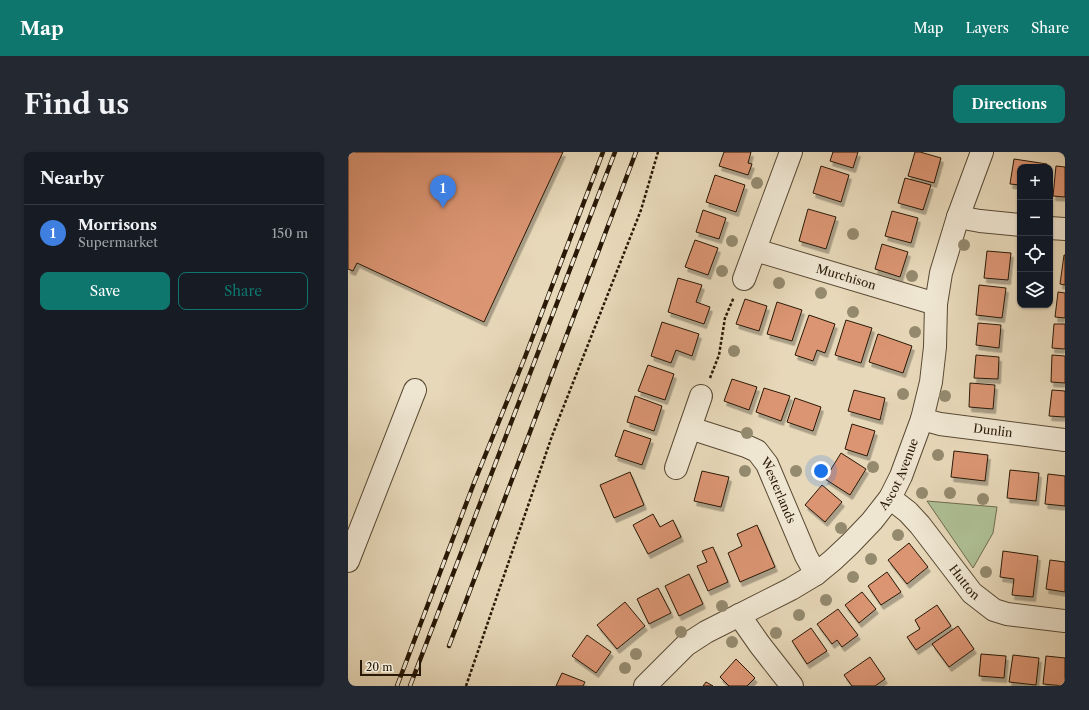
<!DOCTYPE html>
<html lang="en">
<head>
<meta charset="utf-8">
<style>
	:root { --surface:#171b24; --page:#242831; --text:#f1f3f6; --muted:#9ea1a6; --line:#363941; --accent:#0f766e }
	body { margin:0; font-family:"Libre Caslon Text",serif; background:var(--page); color:var(--text) }
	.controls { position:absolute; right:12px; top:12px; display:grid; overflow:hidden; border-radius:8px; box-shadow:0 1px 3px #0004 }
	.controls button { width:36px; height:36px; display:grid; place-items:center; padding:0; border:0; border-bottom:1px solid var(--line); background:var(--surface); color:var(--text); font:20px sans-serif }
	.scale { position:absolute; left:12px; bottom:10px; width:61px; box-sizing:border-box; padding-left:4px; border:2px solid #291906; border-top:0; font-size:11px; line-height:14px; white-space:nowrap; color:#291906; -webkit-text-stroke:3px #efe6d2; paint-order:stroke }
	.you { position:absolute; left:473px; top:319px; width:14px; height:14px; margin:-10px; border:3px solid #fff; border-radius:50%; background:#1a73e8; box-shadow:0 0 0 6px #1a73e833 }
	.badge { display:grid; place-items:center; width:26px; height:26px; border-radius:50%; background:var(--accent); color:#fff; font-size:13px; font-weight:700 }
	.pin { position:absolute; translate:-50% -33px; filter:drop-shadow(0 1px 2px #0008) }
	.pin::after { content:''; position:absolute; top:21px; width:14px; height:12px; background:inherit; clip-path:polygon(0 0,100% 0,50% 100%) }
	.list { margin:0; padding:0; list-style:none }
	h2 { display:flex; justify-content:space-between; align-items:center; height:52px; margin:0; padding:0 16px; font-size:17px }
	h2 small { font-size:13px; font-weight:400; color:var(--muted) }
	.list li { display:grid; grid-template-columns:26px 1fr auto; gap:12px; align-items:center; box-sizing:border-box; height:56px; padding:0 16px; border-top:1px solid var(--line) }
	.list b { display:block; font-size:15px; white-space:nowrap }
	.list p { margin:0; font-size:13px; white-space:nowrap; color:var(--muted) }
	.list em { font-size:13px; font-style:normal; color:var(--muted) }
	.actions { display:flex; gap:8px; padding:12px 16px }
	.actions a { flex:1; padding:9px 0; border:1px solid var(--accent); border-radius:8px; text-align:center; font-size:14px; color:var(--accent) }
	.actions .main { background:var(--accent); color:#fff }
	.icon { flex:none; width:22px; height:22px; fill:none; stroke:currentColor; stroke-width:2; stroke-linecap:round; stroke-linejoin:round }
	.map { position:relative; flex:none; width:717px; height:534px; overflow:hidden; border-radius:8px }
	header { display:flex; align-items:center; gap:24px; box-sizing:border-box; height:56px; padding:0 20px; background:var(--accent); color:#fff }
	header strong { font-size:19px }
	nav { display:flex; gap:22px; margin-inline-start:auto; font-size:14px }
	.intro { display:flex; align-items:center; justify-content:space-between; box-sizing:border-box; height:96px; padding:0 24px }
	h1 { margin:0; font-size:28px }
	.button { padding:10px 18px; border-radius:8px; background:var(--accent); color:#fff; font-size:14px; font-weight:700 }
	main { display:flex; gap:24px; padding:0 24px }
	aside { flex:1; background:var(--surface); border-radius:8px; box-shadow:0 1px 3px #0004 }
	.map>svg:first-child { display:block }
	.green { fill:#afc095; stroke:#6c6c4e }
	.building { fill:#db9573; stroke:#291906; filter:url(#shadow) }
	.lines { fill:none; stroke-linecap:round; stroke-linejoin:round }
	.minor-casing { stroke:#584933; stroke-width:24 }
	.path { stroke:#291906; stroke-width:2.5; stroke-dasharray:3 2; stroke-linecap:butt }
	.minor { stroke:#efe6d2; stroke-width:22 }
	.rail-casing { stroke:#291906; stroke-width:4.5 }
	.rail { stroke:#efe6d2; stroke-width:3; stroke-dasharray:9; stroke-linecap:butt }
	.tree { fill:#948a6e }
	.labels { text-anchor:middle; stroke-width:3; stroke-linejoin:round; paint-order:stroke }
	.street-label { font-size:12px; fill:#291906; stroke:#efe6d2 }
</style>
</head>
<body>
<header>
<strong>Map</strong>
<nav><a>Map</a><a>Layers</a><a>Share</a></nav>
</header>
<div class="intro"><h1>Find us</h1><a class="button">Directions</a></div>
<main>
<aside>
<h2>Nearby<small></small></h2>
<ul class="list">
<li><span class="badge" style="background:#3f7fe0">1</span><div><b>Morrisons</b><p>Supermarket</p></div><em>150 m</em></li>
</ul>
<div class="actions"><a class="main">Save</a><a>Share</a></div>
</aside>
<div class="map">
<svg width="717" height="534" viewBox="0 0 717 534">
	<defs>
		<filter id="shadow"><feDropShadow dx="2.5" dy="4.5" stdDeviation="0" flood-color="#0004"/></filter>
	</defs>
	<rect width="100%" height="100%" fill="#e7d8b9"/>
	<filter id="stains"><feTurbulence type="fractalNoise" baseFrequency=".005" numOctaves="4"/><feColorMatrix values="0 0 0 0 .2 0 0 0 0 .09 0 0 0 0 .02 0 0 0 .5 -.17"/></filter>
	<radialGradient id="worn" r=".72"><stop offset=".6" stop-color="#630" stop-opacity="0"/><stop offset="1" stop-color="#630" stop-opacity=".3"/></radialGradient>
	<path class="green" d="M 579,349 L 649,355 L 645,381 L 625,416 Z"/>
	<path class="building" d="M 0,0 L 215,0 L 136,170 L 9,111 L 5,119 L 0,117 Z
		M 376,0 L 403,0 L 400,11 L 404,12 L 400,23 L 371,14 Z
		M 485,0 L 510,0 L 505,16 L 482,9 Z
		M 567,0 L 572,0 L 593,6 L 586,31 L 560,24 Z
		M 666,7 L 699,12 L 698,15 L 672,15 L 672,33 L 662,32 Z
		M 473,14 L 501,23 L 493,50 L 465,41 Z
		M 708,14 L 717,15 L 717,45 L 705,44 Z
		M 367,23 L 397,33 L 388,60 L 358,50 Z
		M 557,26 L 583,33 L 575,58 L 550,51 Z
		M 460,57 L 488,65 L 478,97 L 451,89 Z
		M 355,58 L 378,66 L 371,87 L 348,80 Z
		M 544,59 L 570,66 L 563,91 L 537,84 Z
		M 347,88 L 370,96 L 360,123 L 337,115 Z
		M 534,92 L 560,100 L 552,125 L 527,117 Z
		M 639,99 L 663,101 L 660,128 L 636,126 Z
		M 716,103 L 717,103 L 717,133 L 712,132 Z
		M 330,126 L 354,133 L 348,150 L 362,155 L 356,172 L 320,160 Z
		M 631,133 L 658,136 L 654,166 L 628,163 Z
		M 710,140 L 717,141 L 717,166 L 707,165 Z
		M 397,147 L 419,154 L 411,179 L 388,172 Z
		M 429,150 L 454,158 L 444,189 L 419,182 Z
		M 461,163 L 487,172 L 477,201 L 469,198 L 465,209 L 447,203 Z
		M 498,168 L 524,176 L 513,211 L 487,203 Z
		M 314,170 L 351,182 L 344,204 L 328,198 L 323,211 L 303,204 Z
		M 630,171 L 653,173 L 651,196 L 628,193 Z
		M 706,172 L 717,172 L 717,197 L 704,196 Z
		M 530,182 L 564,194 L 555,221 L 521,210 Z
		M 628,203 L 651,205 L 650,227 L 626,226 Z
		M 704,203 L 717,204 L 717,231 L 703,230 Z
		M 300,213 L 326,222 L 317,248 L 290,239 Z
		M 384,227 L 409,235 L 401,258 L 376,249 Z
		M 622,231 L 647,233 L 645,257 L 621,255 Z
		M 416,236 L 442,244 L 433,269 L 408,260 Z
		M 506,238 L 537,246 L 532,268 L 500,259 Z
		M 704,238 L 717,239 L 717,265 L 701,264 Z
		M 287,244 L 314,254 L 306,279 L 279,270 Z
		M 447,246 L 473,255 L 465,279 L 439,270 Z
		M 504,272 L 527,279 L 519,304 L 497,297 Z
		M 276,278 L 303,287 L 294,313 L 267,304 Z
		M 606,299 L 640,303 L 637,329 L 603,325 Z
		M 493,301 L 518,317 L 502,343 L 477,327 Z
		M 662,318 L 691,321 L 688,349 L 659,346 Z
		M 354,319 L 381,325 L 373,355 L 346,349 Z
		M 282,320 L 296,353 L 266,366 L 252,333 Z
		M 700,322 L 717,324 L 717,354 L 697,352 Z
		M 474,333 L 494,350 L 477,370 L 457,353 Z
		M 305,362 L 312,375 L 325,368 L 333,385 L 300,402 L 285,373 Z
		M 409,373 L 427,415 L 392,430 L 380,401 L 394,394 L 389,382 Z
		M 561,391 L 580,415 L 559,432 L 540,408 Z
		M 365,395 L 380,430 L 360,439 L 349,414 L 359,410 L 354,399 Z
		M 655,399 L 690,404 L 685,445 L 664,443 L 666,427 L 652,425 Z
		M 702,408 L 717,410 L 717,440 L 698,437 Z
		M 539,420 L 553,440 L 533,453 L 520,434 Z
		M 341,422 L 355,452 L 331,464 L 317,434 Z
		M 310,436 L 323,461 L 301,472 L 289,447 Z
		M 514,440 L 528,457 L 511,471 L 497,453 Z
		M 277,450 L 297,474 L 269,497 L 249,473 Z
		M 589,453 L 603,474 L 568,498 L 559,485 L 572,477 L 567,468 Z
		M 490,457 L 510,483 L 494,495 L 489,488 L 484,492 L 469,472 Z
		M 610,474 L 626,497 L 601,515 L 584,492 Z
		M 463,476 L 479,499 L 459,512 L 444,489 Z
		M 239,483 L 263,500 L 248,521 L 224,504 Z
		M 633,502 L 658,504 L 656,526 L 631,524 Z
		M 665,503 L 691,506 L 688,533 L 661,530 Z
		M 698,504 L 717,506 L 717,534 L 695,532 Z
		M 522,505 L 537,527 L 527,534 L 504,534 L 496,523 Z
		M 388,507 L 407,526 L 399,534 L 381,534 L 372,525 Z
		M 214,521 L 237,530 L 235,534 L 208,534 Z
		M 358,530 L 365,534 L 355,534 Z"/>
	<g class="lines">
		<g class="minor-casing">
			<g id="minor">
				<path d="M 610,65 L 632,69 L 672,73"/>
				<path d="M 702,76 L 717,77"/>
				<path id="s1" d="M 407,98 L 588,152"/>
				<path d="M 396,127 L 443,0"/>
				<path id="s2" d="M 574,267 L 592,272 L 717,288"/>
				<path id="s3" d="M 342,276 L 398,294 L 409,299 L 419,312 L 458,404 L 468,422"/>
				<path d="M 328,316 L 353,244"/>
				<path id="s4" d="M 542,346 L 560,360 L 572,373 L 624,441 L 646,458 L 659,462 L 717,469"/>
				<path d="M 0,409 L 67,238"/>
				<path d="M 391,463 L 412,493 L 444,534"/>
				<path id="s5" d="M 297,534 L 338,493 L 358,480 L 443,437 L 468,422 L 485,408 L 502,392 L 524,369 L 542,346 L 553,324 L 574,267 L 583,230 L 587,195 L 588,152 L 593,121 L 610,65 L 634,0"/>
			</g>
		</g>
		<path class="path" d="M 362,226 L 371,203 L 377,166 L 386,145
			M 118,534 L 204,284 L 293,58 L 310,0"/>
		<use href="#minor" class="minor"/>
		<g class="rail-casing">
			<path id="rail" d="M 101,494 L 288,0
				M 49,534 L 126,331 L 177,205 L 255,0
				M 62,534 L 267,0"/>
		</g>
		<use href="#rail" class="rail"/>
	</g>
	<g class="tree">
		<circle cx="409" cy="31" r="6"/>
		<circle cx="505" cy="82" r="6"/>
		<circle cx="384" cy="89" r="6"/>
		<circle cx="616" cy="93" r="6"/>
		<circle cx="374" cy="119" r="6"/>
		<circle cx="564" cy="124" r="6"/>
		<circle cx="431" cy="131" r="6"/>
		<circle cx="473" cy="141" r="6"/>
		<circle cx="505" cy="160" r="6"/>
		<circle cx="567" cy="180" r="6"/>
		<circle cx="386" cy="199" r="6"/>
		<circle cx="555" cy="242" r="6"/>
		<circle cx="597" cy="244" r="6"/>
		<circle cx="399" cy="281" r="6"/>
		<circle cx="590" cy="303" r="6"/>
		<circle cx="525" cy="315" r="6"/>
		<circle cx="397" cy="319" r="6"/>
		<circle cx="448" cy="319" r="6"/>
		<circle cx="574" cy="341" r="6"/>
		<circle cx="602" cy="341" r="6"/>
		<circle cx="635" cy="347" r="6"/>
		<circle cx="493" cy="376" r="6"/>
		<circle cx="550" cy="383" r="6"/>
		<circle cx="523" cy="407" r="6"/>
		<circle cx="638" cy="420" r="6"/>
		<circle cx="505" cy="425" r="6"/>
		<circle cx="478" cy="448" r="6"/>
		<circle cx="374" cy="454" r="6"/>
		<circle cx="451" cy="463" r="6"/>
		<circle cx="333" cy="480" r="6"/>
		<circle cx="428" cy="481" r="6"/>
		<circle cx="384" cy="490" r="6"/>
		<circle cx="288" cy="502" r="6"/>
		<circle cx="277" cy="516" r="6"/>
	</g>
	<g class="labels">
		<g class="street-label">
			<text dy="4" stroke="none"><textPath href="#s1" startOffset="95">Murchison</textPath></text>
			<text dy="4" stroke="none"><textPath href="#s2" startOffset="72">Dunlin</textPath></text>
			<text dy="4" stroke="none"><textPath href="#s5" startOffset="338">Ascot Avenue</textPath></text>
			<text dy="4" stroke="none"><textPath href="#s3" startOffset="116">Westerlands</textPath></text>
			<text dy="4" stroke="none"><textPath href="#s4" startOffset="113">Hutton</textPath></text>
		</g>
	</g>
	<rect width="100%" height="100%" filter="url(#stains)"/>
	<rect width="100%" height="100%" fill="url(#worn)"/>
</svg>
<div class="controls">
<button>+</button>
<button>−</button>
<button><svg class="icon" aria-label="locate" viewBox="0 0 24 24"><circle cx="12" cy="12" r="6"/><path d="M12 2v4M12 18v4M2 12h4M18 12h4"/></svg></button>
<button><svg class="icon" aria-label="layers" viewBox="0 0 24 24"><path d="M12 4l9 5-9 5-9-5zM3 14l9 5 9-5"/></svg></button>
</div>
<div class="scale">20 m</div>
<div class="you"></div>
<div class="pin badge" style="left:95px;top:56px;background:#3f7fe0">1</div>
</div>
</main>
</body>
</html>
